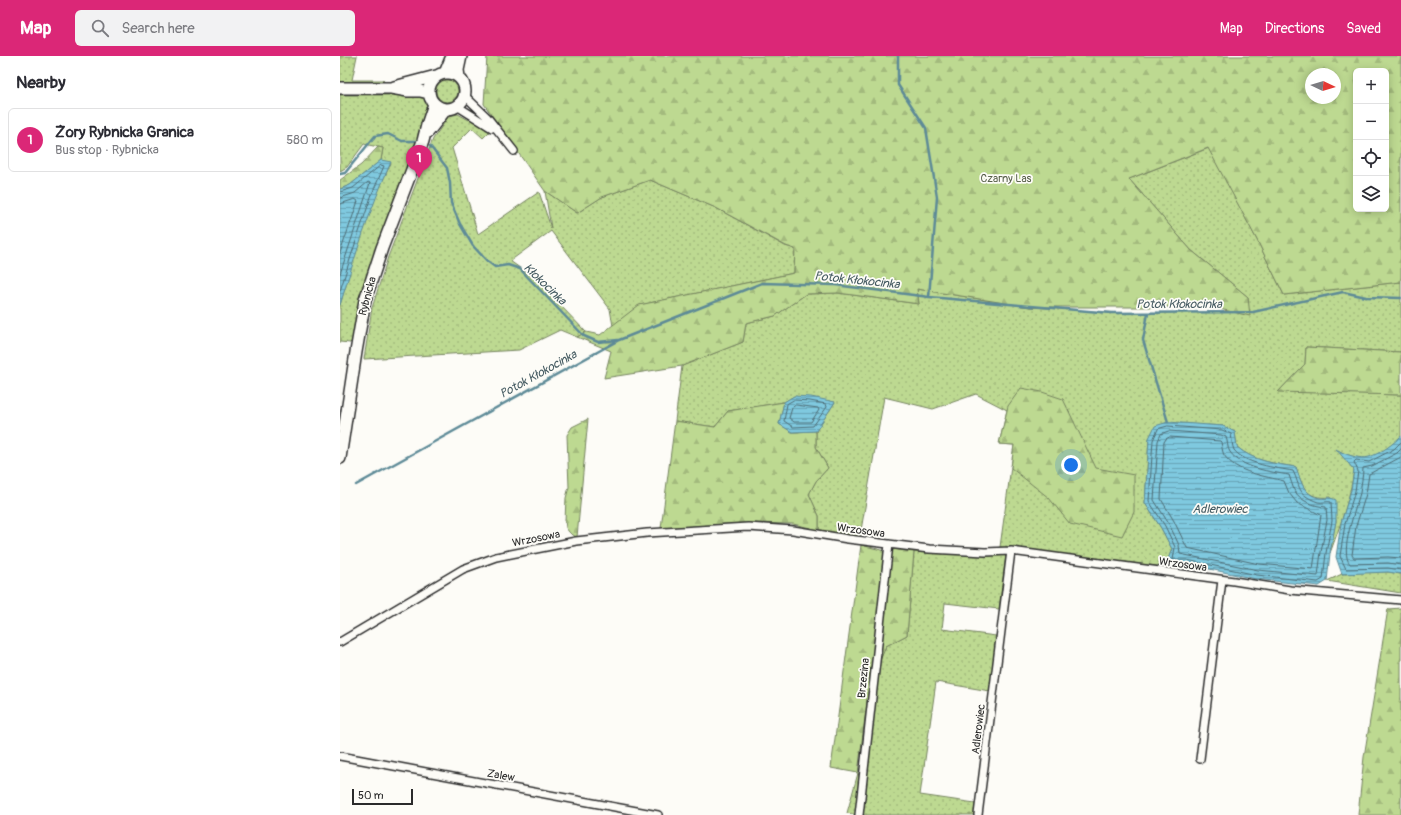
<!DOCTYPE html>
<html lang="en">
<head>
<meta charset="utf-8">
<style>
	:root { --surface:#fff; --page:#f2f2f3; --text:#2b2b33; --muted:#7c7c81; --line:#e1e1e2; --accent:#db2777 }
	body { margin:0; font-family:Pangolin,sans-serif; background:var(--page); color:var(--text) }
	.controls { position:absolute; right:12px; top:12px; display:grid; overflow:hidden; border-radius:6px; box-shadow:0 2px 10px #0003 }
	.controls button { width:36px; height:36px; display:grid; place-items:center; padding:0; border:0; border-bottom:1px solid var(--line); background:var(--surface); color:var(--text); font:20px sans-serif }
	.compass { position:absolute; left:965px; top:12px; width:36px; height:36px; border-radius:50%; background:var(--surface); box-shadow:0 2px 10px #0003; rotate:94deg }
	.scale { position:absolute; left:12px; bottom:10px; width:61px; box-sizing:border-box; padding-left:4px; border:2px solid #2b2b2b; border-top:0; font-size:11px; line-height:14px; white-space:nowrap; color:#2b2b2b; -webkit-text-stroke:3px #fdfcf7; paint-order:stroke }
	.you { position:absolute; left:731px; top:409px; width:14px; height:14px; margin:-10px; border:3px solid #fff; border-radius:50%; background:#1a73e8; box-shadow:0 0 0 6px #1a73e833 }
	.badge { display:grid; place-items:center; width:26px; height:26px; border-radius:50%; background:var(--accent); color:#fff; font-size:13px; font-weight:700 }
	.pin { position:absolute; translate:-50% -33px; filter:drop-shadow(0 1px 2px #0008) }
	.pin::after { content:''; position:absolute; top:21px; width:14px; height:12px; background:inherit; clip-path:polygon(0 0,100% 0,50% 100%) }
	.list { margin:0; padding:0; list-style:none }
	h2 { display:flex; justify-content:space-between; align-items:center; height:52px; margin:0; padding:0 16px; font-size:17px }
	h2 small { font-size:13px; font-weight:400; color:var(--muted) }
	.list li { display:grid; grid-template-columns:26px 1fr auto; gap:12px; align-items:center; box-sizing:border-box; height:64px; margin:0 8px 8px; padding:0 8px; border:1px solid var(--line); border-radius:6px }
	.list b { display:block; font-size:15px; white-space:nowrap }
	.list p { margin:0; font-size:13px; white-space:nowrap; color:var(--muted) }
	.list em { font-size:13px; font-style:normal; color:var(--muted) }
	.icon { flex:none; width:22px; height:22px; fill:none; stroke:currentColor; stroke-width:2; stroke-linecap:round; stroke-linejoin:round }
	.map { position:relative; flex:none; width:1061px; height:759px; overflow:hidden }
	header { display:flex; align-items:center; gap:24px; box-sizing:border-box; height:56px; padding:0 20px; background:var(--accent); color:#fff }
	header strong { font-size:19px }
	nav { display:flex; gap:22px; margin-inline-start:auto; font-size:14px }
	.search { width:280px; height:36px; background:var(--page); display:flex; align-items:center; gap:10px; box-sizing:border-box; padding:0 14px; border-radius:6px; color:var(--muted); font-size:15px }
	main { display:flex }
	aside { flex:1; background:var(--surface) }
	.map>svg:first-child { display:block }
	.green { fill:url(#green-dots); stroke:#74825e }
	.forest { fill:url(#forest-firs); stroke:#74825e; fill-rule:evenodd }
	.water { fill:url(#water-rules); stroke:#5d8a97 }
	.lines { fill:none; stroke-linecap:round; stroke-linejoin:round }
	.shore { stroke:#4d6a73; stroke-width:1 }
	.stream { stroke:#5d8a97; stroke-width:2.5 }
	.street-casing { stroke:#2b2b2b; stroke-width:10 }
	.secondary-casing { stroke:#2b2b2b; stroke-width:14 }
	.street { stroke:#fdfcf7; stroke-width:7 }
	.secondary { stroke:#fdfcf7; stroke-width:11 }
	.labels { text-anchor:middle; stroke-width:3.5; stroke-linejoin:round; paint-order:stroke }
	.park-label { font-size:11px; fill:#575f4a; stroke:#fdfcf7 }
	.street-label { font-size:11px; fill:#2b2b2b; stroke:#fdfcf7 }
	.water-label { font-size:12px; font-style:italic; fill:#445a61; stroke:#fdfcf7 }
</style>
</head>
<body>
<header>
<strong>Map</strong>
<div class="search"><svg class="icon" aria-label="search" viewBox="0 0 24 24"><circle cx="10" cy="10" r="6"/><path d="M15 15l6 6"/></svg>Search here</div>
<nav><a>Map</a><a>Directions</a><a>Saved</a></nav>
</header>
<main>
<aside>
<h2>Nearby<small></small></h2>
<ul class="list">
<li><span class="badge">1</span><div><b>Żory Rybnicka Granica</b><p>Bus stop · Rybnicka</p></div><em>580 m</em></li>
</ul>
</aside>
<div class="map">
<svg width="1061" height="759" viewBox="0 0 1061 759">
	<defs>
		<pattern id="green-dots" width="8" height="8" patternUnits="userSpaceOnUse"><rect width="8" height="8" fill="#bdd991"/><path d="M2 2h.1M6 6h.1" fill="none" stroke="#a3ba7d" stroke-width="1.8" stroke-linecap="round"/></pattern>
		<pattern id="forest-firs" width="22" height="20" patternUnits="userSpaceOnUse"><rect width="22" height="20" fill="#bdd991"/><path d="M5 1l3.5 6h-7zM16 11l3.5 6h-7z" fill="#a3ba7d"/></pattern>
		<pattern id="water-rules" width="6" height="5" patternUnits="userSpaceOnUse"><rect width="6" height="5" fill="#7fc9df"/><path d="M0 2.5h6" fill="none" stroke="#68a3b5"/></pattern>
	</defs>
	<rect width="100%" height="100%" fill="#fdfcf7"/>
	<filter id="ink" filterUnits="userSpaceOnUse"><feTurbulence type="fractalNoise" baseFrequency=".025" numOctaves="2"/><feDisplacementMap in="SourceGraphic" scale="8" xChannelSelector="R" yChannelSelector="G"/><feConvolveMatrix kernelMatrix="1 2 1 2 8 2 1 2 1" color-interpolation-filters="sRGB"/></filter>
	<g filter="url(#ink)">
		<path class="green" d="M 0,0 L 17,0 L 12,24 L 44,24 L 34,29 L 0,27 Z
			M96 35a11 11 0 1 1 22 0a11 11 0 1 1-22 0Z
			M 0,39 L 81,39 L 86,43 L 89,53 L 33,202 L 21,237 L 13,284 L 10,287 L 0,286 L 0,249 L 15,198 L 36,139 L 51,107 L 41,104 L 43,92 L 24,88 L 7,111 L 0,115 Z
			M 118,58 L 129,64 L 131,62 L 144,70 L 150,75 L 143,82 L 132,72 L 112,92 L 138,178 L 199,136 L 211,172 L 205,135 L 237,157 L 262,141 L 310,124 L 376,152 L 445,190 L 455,193 L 454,217 L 300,249 L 273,270 L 270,253 L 211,175 L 170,205 L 194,222 L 246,276 L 237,281 L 220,274 L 179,294 L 24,303 L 32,252 L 48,201 L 93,83 L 109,60 Z
			M 869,92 L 917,184 L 944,239 L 1061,226 L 1061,296 L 966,291 L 965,308 L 939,335 L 1061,339 L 1061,380 C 1054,388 1039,399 1029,402 C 1021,404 1004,398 998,394 L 1014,414 C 1010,443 1000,470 990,497 L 996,465 L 990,441 C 966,444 962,430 956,411 C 936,408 913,405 897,391 L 895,376 L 883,370 L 868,369 L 809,382 L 805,447 L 821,472 L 832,493 L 825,511 L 660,491 L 674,389 L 659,388 L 667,354 L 636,338 L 593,353 L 544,341 L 520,480 L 479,474 L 479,460 L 469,438 L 476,425 L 488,412 L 476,391 L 476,375 L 495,346 L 454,340 L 444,346 L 388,355 L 375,371 L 335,365 L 342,310 L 403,286 L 406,267 L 435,260 L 466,238 L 498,237 L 579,248 L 577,233 L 690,251 L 781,257 L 908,256 L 908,241 L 851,194 L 789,123 Z
			M 574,496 L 648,500 L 666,499 L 659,553 L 605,547 L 602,573 L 656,580 L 650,635 L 596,626 L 580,739 L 635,747 L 634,759 L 518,759 L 507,757 L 518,717 L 520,723 L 538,609 L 546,590 L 567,579 Z
			M 1023,516 L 1048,516 L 1061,518 L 1061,537 L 987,525 L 1002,518 Z"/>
		<path class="forest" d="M 147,0 L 1061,0 L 1061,226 L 944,239 L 917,184 L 868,92 L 789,123 L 851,194 L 908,241 L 910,260 L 871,251 L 690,251 L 577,233 L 579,248 L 498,237 L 466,238 L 435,260 L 406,267 L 403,286 L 342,310 L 264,322 L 271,295 L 237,281 L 246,276 L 260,279 L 299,249 L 454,217 L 455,193 L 446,190 L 376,152 L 310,124 L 262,141 L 237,157 L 205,135 L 144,48 ZM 1016,15 L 1046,15 L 1046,153 L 1016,153 ZM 971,18 L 995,18 L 995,42 L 971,42 Z
			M 38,91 L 43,92 L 41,104 L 10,129 L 0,133 L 0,124 L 21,109 Z
			M 966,291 L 1061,296 L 1061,339 L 938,336 L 965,308 Z
			M 681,332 L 702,336 L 723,343 L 756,412 L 794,419 L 794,456 L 782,480 L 730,468 L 709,442 L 671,412 L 674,389 L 659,388 L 668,350 Z
			M 444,346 L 439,368 L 452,376 L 476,375 L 476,391 L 488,412 L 476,425 L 469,438 L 479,460 L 479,474 L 453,468 L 409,467 L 321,472 L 335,365 L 375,371 L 388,355 Z
			M 248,363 L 237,481 L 232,479 L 229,476 L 226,472 L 225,465 L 226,442 L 229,431 L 227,379 L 232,371 Z
			M 521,489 L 546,495 L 518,717 L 491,712 Z
			M 552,493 L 574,496 L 567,579 L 546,590 L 538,609 Z
			M 1061,552 L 1061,759 L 1018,759 L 1024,701 L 1048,553 Z"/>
		<path class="water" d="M 41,104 L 51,106 C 30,153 15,200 0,249 L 0,133 L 10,129 Z
			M 454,340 L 471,341 L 495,346 L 476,375 L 452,376 L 439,368 L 444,346 Z
			M 828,366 L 883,370 L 895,376 L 897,391 C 913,405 936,408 956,411 C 961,425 963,439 980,442 C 987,443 987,440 996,444 L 996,465 L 990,497 L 987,525 L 979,530 L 916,523 L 846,508 L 833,508 L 825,511 L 832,493 L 821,472 L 805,447 L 809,382 L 815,370 Z
			M 1061,380 L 1061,518 L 1048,516 L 1002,518 L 996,501 L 1001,467 L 1011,434 L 1014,414 L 996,393 C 1003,398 1021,404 1029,401 C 1041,397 1052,389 1061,380 Z"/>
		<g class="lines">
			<path class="shore" d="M 0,136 L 13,132 L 41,109 L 44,110 L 32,138 L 12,197 L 0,235
				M 0,142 L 15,137 L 28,126 L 30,127 L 0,218
				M 0,148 L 15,143 L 18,145 L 0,197
				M 454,344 L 470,345 L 486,348 L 487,351 L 473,370 L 453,371 L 444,365 L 447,348 Z
				M 456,349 L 478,352 L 479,354 L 471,366 L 454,366 L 449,362 L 452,352 Z
				M 828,370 L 882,374 L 891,378 C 892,383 892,390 894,394 C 905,408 936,412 953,415 C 961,431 956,438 978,446 C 982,447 987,445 991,446 L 992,465 L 986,497 L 983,523 L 978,526 L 917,519 L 847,504 L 833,504 L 835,491 L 825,470 L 809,445 L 813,384 L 818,373 Z
				M 829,375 L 881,379 L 886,381 C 888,386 887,392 890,396 C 901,412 931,416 949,419 C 951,424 952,429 954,434 C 961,446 974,450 986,451 L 987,464 L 981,496 L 978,520 L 918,514 L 840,498 L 839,489 L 829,468 L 814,444 L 818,385 L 821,378 Z
				M 830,381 L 880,385 L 881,386 C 882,390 882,395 884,399 C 896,417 925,420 944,425 L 949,437 L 957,447 L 981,459 L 973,513 L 919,508 L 847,492 L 834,465 L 821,443 L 824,386 L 826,383 Z
				M 1061,386 L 1054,393 L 1029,406 L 1016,404 L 1014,406 L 1018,415 L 1015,435 L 1005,468 L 1000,500 L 1006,513 L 1048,512 L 1061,514
				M 1061,393 L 1057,397 L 1032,410 L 1023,412 C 1023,420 1021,429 1020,437 C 1016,452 999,496 1010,508 L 1048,507 L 1061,509
				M 1061,401 L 1029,418 L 1026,438 L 1016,470 L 1012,499 L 1014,502 L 1048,501 L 1061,502"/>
			<path class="stream" d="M 558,0 L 558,29 L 586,72 L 597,141 L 589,241
				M 90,90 L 107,112 L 110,127 L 111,147 L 120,168 L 133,190 L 147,205 L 155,211 L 168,209 L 180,213 L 244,280 L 258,286 L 278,284
				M 0,118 L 5,117 L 35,80 L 48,78 L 62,85 L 75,85
				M 808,257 L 803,284 L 828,366
				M 16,429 L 279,284 L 422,227 L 495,229 L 589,241 L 771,257 L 913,256 L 1003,236 L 1026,241 L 1061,242"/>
			<g class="street-casing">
				<path id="street" d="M 124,39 L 147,61 L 174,95
					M 117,50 L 152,72
					M 0,586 L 123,513 L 156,501 L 236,485 L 307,477 L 408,471 L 453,474 L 508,483 L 589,493 L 645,496 L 671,495 L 894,525 L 950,534 L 1061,544
					M 0,700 L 318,759
					M 860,703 L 882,524
					M 519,759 L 549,488
					M 638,759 L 671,495"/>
			</g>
			<g class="secondary-casing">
				<path id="secondary" d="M89 35a18 18 0 1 1 36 0a18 18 0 1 1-36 0Z
					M 105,17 L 112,0
					M 119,21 L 118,14 L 121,0
					M 54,31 L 96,20
					M 0,32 L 51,32 L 68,35 L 80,35 L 89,37
					M 88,76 L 106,53
					M 0,402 L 16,296 L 25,244 L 42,192 L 83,85 L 87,69 L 94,48"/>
			</g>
			<use href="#street" class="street"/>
			<use href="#secondary" class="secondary"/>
		</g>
	</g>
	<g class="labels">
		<g class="park-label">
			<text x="666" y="126">Czarny Las</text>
		</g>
		<g class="street-label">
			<text transform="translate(27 240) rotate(-75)" y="4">Rybnicka</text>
			<text transform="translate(521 474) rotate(8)" y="4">Wrzosowa</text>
			<text transform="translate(196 482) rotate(-11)" y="4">Wrzosowa</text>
			<text transform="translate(843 508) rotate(8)" y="4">Wrzosowa</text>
			<text transform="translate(523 622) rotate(-84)" y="4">Brzezina</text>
			<text transform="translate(638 673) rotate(-83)" y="4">Adlerowiec</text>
			<text transform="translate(161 719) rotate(10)" y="4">Zalew</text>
		</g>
		<g class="water-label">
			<text transform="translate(517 224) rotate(6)" y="4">Potok Kłokocinka</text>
			<text transform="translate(205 228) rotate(44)" y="4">Kłokocinka</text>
			<text x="839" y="252">Potok Kłokocinka</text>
			<text transform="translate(198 318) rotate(-29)" y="4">Potok Kłokocinka</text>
			<text x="880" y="457">Adlerowiec</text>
		</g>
	</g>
</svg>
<div class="controls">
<button>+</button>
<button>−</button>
<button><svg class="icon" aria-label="locate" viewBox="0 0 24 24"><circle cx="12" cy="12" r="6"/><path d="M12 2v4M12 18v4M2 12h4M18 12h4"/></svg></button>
<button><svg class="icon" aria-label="layers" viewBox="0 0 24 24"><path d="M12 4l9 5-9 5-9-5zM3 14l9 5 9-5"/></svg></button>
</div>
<svg class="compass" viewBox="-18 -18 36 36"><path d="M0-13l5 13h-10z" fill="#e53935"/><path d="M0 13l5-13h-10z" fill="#7c7c81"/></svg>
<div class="scale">50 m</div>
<div class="you"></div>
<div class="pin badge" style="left:79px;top:122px">1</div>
</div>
</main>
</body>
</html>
